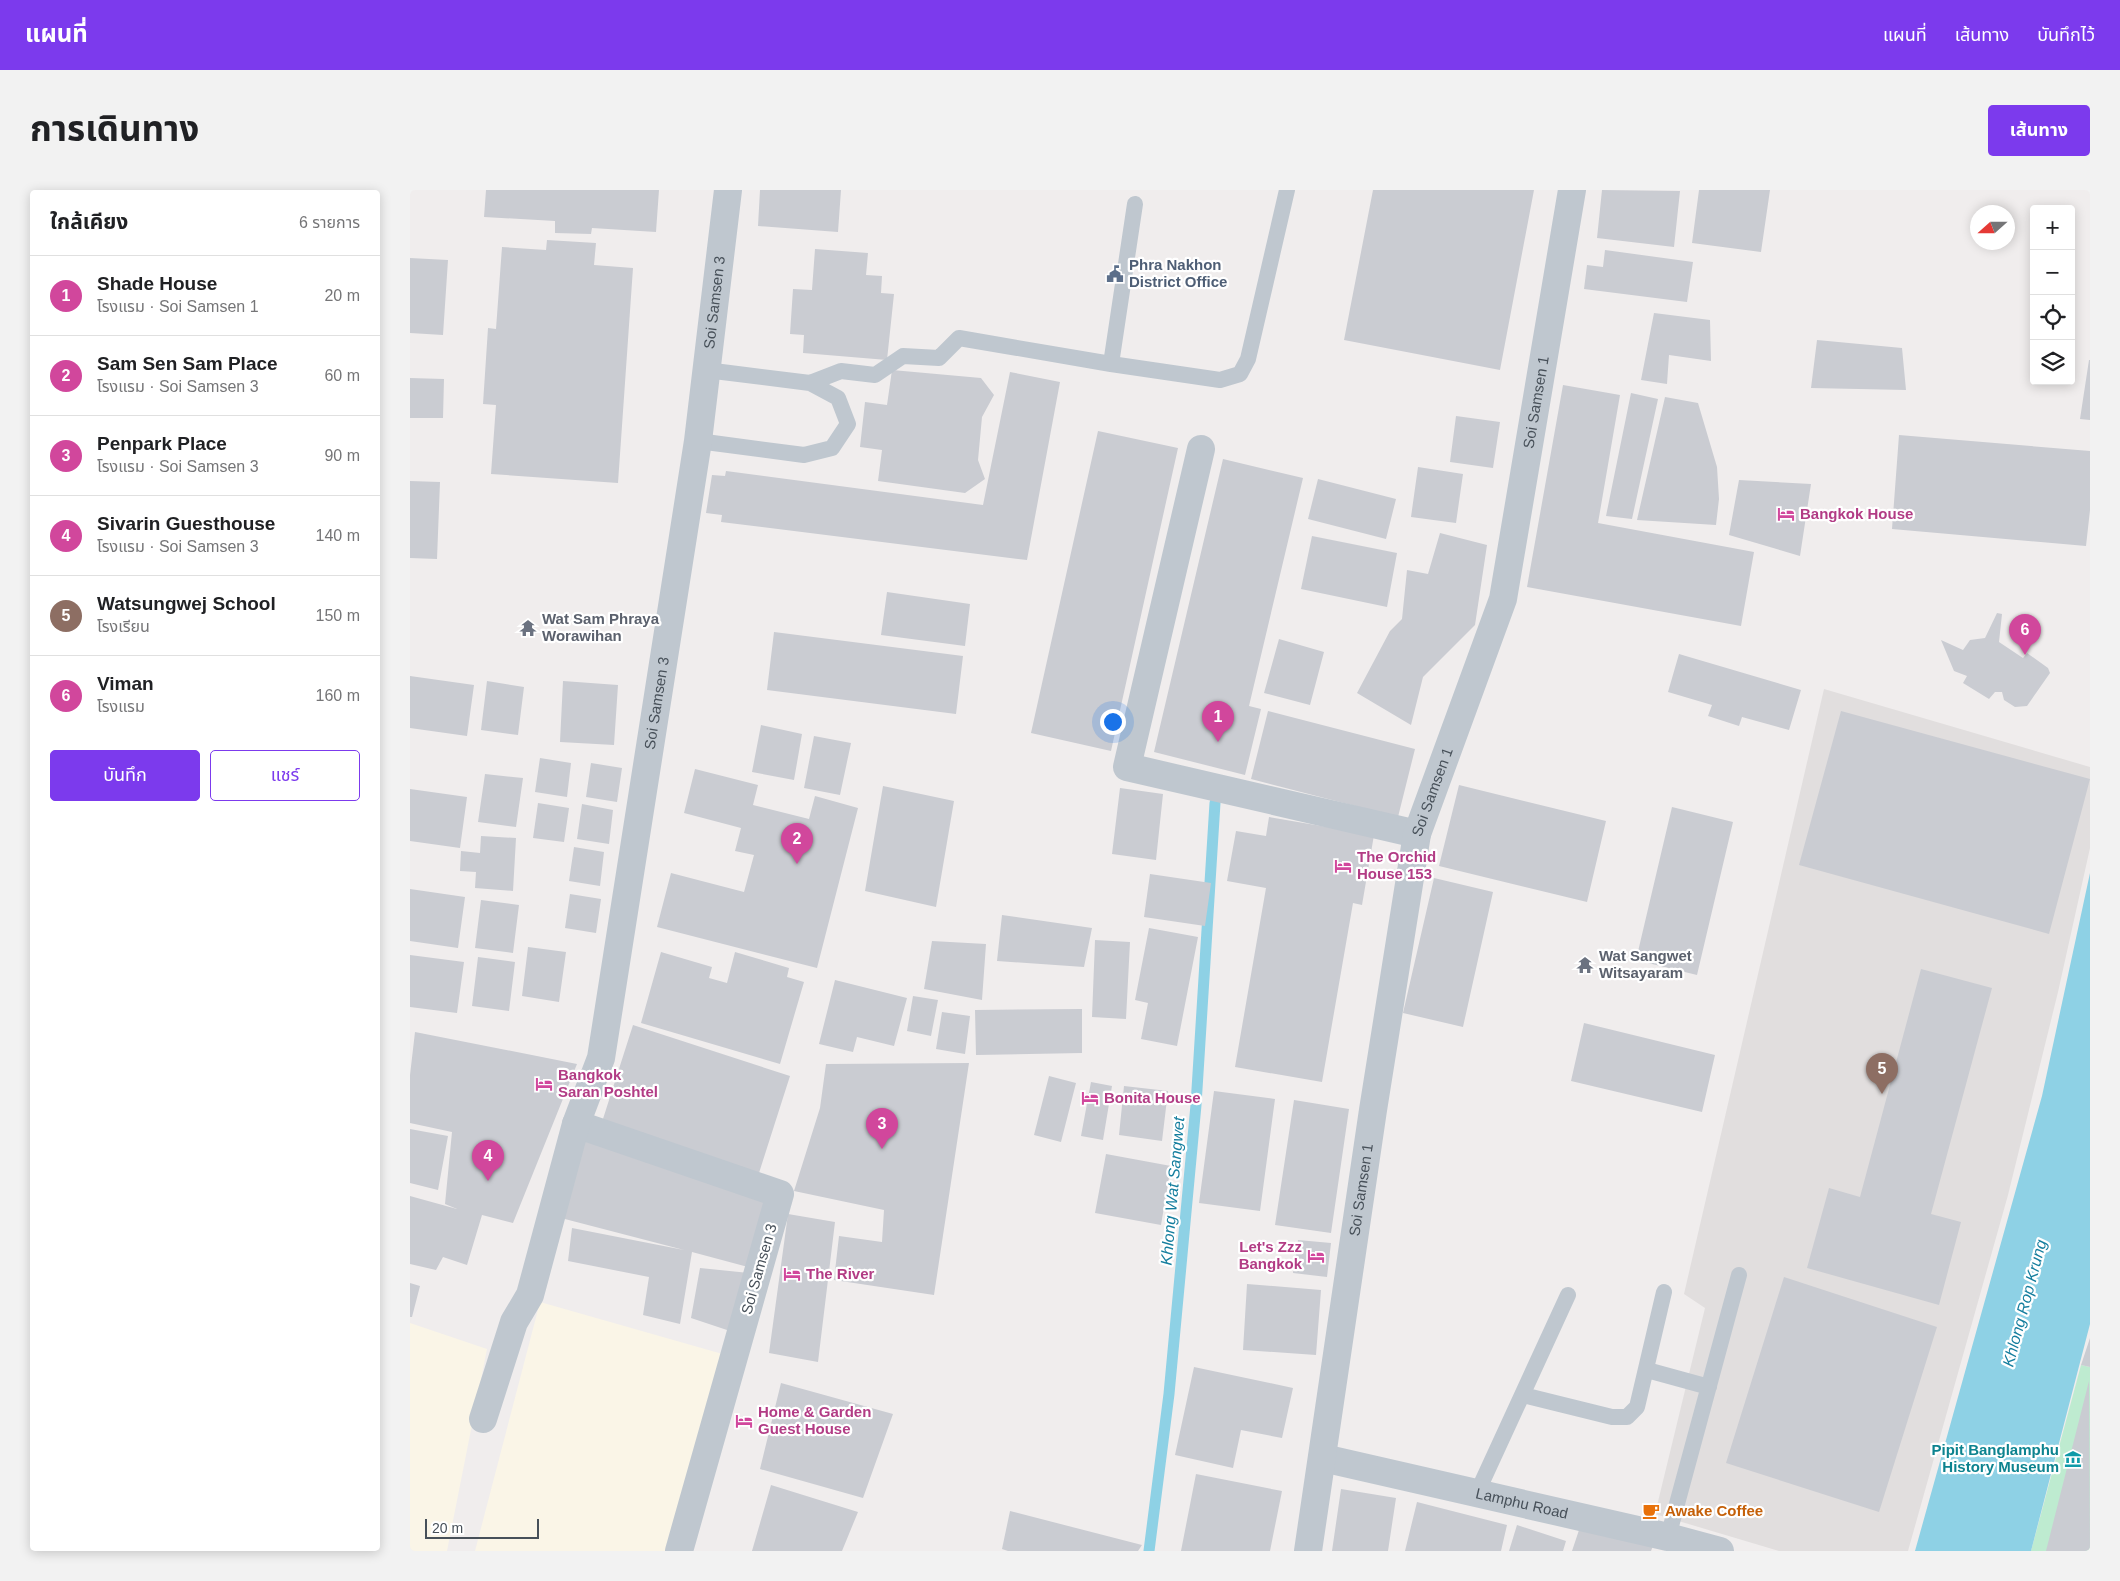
<!DOCTYPE html>
<html lang="th">
<head>
<meta charset="utf-8">
<style>
	:root { --surface:#fff; --page:#f2f2f2; --text:#202124; --muted:#757577; --line:#e0e0e0; --accent:#7c3aed }
	body { margin:0; font-family:Arial,"Noto Sans Thai",sans-serif; background:var(--page); color:var(--text) }
	.controls { position:absolute; right:15px; top:15px; display:grid; overflow:hidden; border-radius:5px; box-shadow:0 2px 12px #0003 }
	.controls button { width:45px; height:45px; display:grid; place-items:center; padding:0; border:0; border-bottom:1px solid var(--line); background:var(--surface); color:var(--text); font:25px sans-serif }
	.compass { position:absolute; left:1560px; top:15px; width:45px; height:45px; border-radius:50%; background:var(--surface); box-shadow:0 2px 12px #0003; rotate:249deg }
	.scale { position:absolute; left:15px; bottom:12px; width:114px; box-sizing:border-box; padding-left:5px; border:2px solid #475059; border-top:0; font-size:14px; line-height:18px; white-space:nowrap; color:#475059; -webkit-text-stroke:4px #fff; paint-order:stroke }
	.you { position:absolute; left:702px; top:531px; width:18px; height:18px; margin:-12px; border:4px solid #fff; border-radius:50%; background:#1a73e8; box-shadow:0 0 0 8px #1a73e833 }
	.badge { display:grid; place-items:center; width:32px; height:32px; border-radius:50%; background:var(--accent); color:#fff; font-size:16px; font-weight:700 }
	.pin { position:absolute; translate:-50% -41px; filter:drop-shadow(0 1px 2px #0008) }
	.pin::after { content:''; position:absolute; top:26px; width:18px; height:15px; background:inherit; clip-path:polygon(0 0,100% 0,50% 100%) }
	.list { margin:0; padding:0; list-style:none }
	h2 { display:flex; justify-content:space-between; align-items:center; height:65px; margin:0; padding:0 20px; font-size:21px }
	h2 small { font-size:16px; font-weight:400; color:var(--muted) }
	.list li { display:grid; grid-template-columns:32px 1fr auto; gap:15px; align-items:center; box-sizing:border-box; height:80px; padding:0 20px; border-top:1px solid var(--line) }
	.list b { display:block; font-size:19px; white-space:nowrap }
	.list p { margin:0; font-size:16px; white-space:nowrap; color:var(--muted) }
	.list em { font-size:16px; font-style:normal; color:var(--muted) }
	.actions { display:flex; gap:10px; padding:15px 20px }
	.actions a { flex:1; padding:11px 0; border:1px solid var(--accent); border-radius:5px; text-align:center; font-size:18px; color:var(--accent) }
	.actions .main { background:var(--accent); color:#fff }
	.icon { flex:none; width:28px; height:28px; fill:none; stroke:currentColor; stroke-width:2; stroke-linecap:round; stroke-linejoin:round }
	.map { position:relative; flex:none; width:1680px; height:1361px; overflow:hidden; border-radius:5px }
	header { display:flex; align-items:center; gap:30px; box-sizing:border-box; height:70px; padding:0 25px; background:var(--accent); color:#fff }
	header strong { font-size:24px }
	nav { display:flex; gap:28px; margin-inline-start:auto; font-size:18px }
	.intro { display:flex; align-items:center; justify-content:space-between; box-sizing:border-box; height:120px; padding:0 30px }
	h1 { margin:0; font-size:35px }
	.button { padding:12px 22px; border-radius:5px; background:var(--accent); color:#fff; font-size:18px; font-weight:700 }
	main { display:flex; gap:30px; padding:0 30px }
	aside { flex:1; background:var(--surface); border-radius:5px; box-shadow:0 2px 12px #0003 }
	.map>svg:first-child { display:block }
	.commercial { fill:#faf5e7 }
	.education { fill:#e1dede }
	.green { fill:#beebd0 }
	.water { fill:#8ed1e5 }
	.lines { fill:none; stroke-linecap:round; stroke-linejoin:round }
	.stream { stroke:#8ed1e5; stroke-width:11 }
	.building { fill:#caccd2 }
	.lane { stroke:#bfc7cf; stroke-width:16 }
	.street { stroke:#bfc7cf; stroke-width:28 }
	.labels { text-anchor:middle; stroke-width:4.5; stroke-linejoin:round; paint-order:stroke }
	.service-label { font-size:15px; font-weight:bold; fill:#4e5e75; stroke:#fff; text-anchor:start }
	.street-label { font-size:15px; fill:#475059; stroke:#fff }
	.hotel-label { font-size:15px; font-weight:bold; fill:#b23c85; stroke:#fff; text-anchor:start }
	.worship-label { font-size:15px; font-weight:bold; fill:#5b616d; stroke:#fff; text-anchor:start }
	.culture-label { font-size:15px; font-weight:bold; fill:#0d838f; stroke:#fff; text-anchor:end }
	.food-label { font-size:15px; font-weight:bold; fill:#c56008; stroke:#fff; text-anchor:start }
	.water-label { font-size:16px; font-style:italic; fill:#157e9e; stroke:#fff }
</style>
</head>
<body>
<header>
<strong>แผนที่</strong>
<nav><a>แผนที่</a><a>เส้นทาง</a><a>บันทึกไว้</a></nav>
</header>
<div class="intro"><h1>การเดินทาง</h1><a class="button">เส้นทาง</a></div>
<main>
<aside>
<h2>ใกล้เคียง<small>6 รายการ</small></h2>
<ul class="list">
<li><span class="badge" style="background:#d1479c">1</span><div><b>Shade House</b><p>โรงแรม · Soi Samsen 1</p></div><em>20 m</em></li>
<li><span class="badge" style="background:#d1479c">2</span><div><b>Sam Sen Sam Place</b><p>โรงแรม · Soi Samsen 3</p></div><em>60 m</em></li>
<li><span class="badge" style="background:#d1479c">3</span><div><b>Penpark Place</b><p>โรงแรม · Soi Samsen 3</p></div><em>90 m</em></li>
<li><span class="badge" style="background:#d1479c">4</span><div><b>Sivarin Guesthouse</b><p>โรงแรม · Soi Samsen 3</p></div><em>140 m</em></li>
<li><span class="badge" style="background:#8d6e63">5</span><div><b>Watsungwej School</b><p>โรงเรียน</p></div><em>150 m</em></li>
<li><span class="badge" style="background:#d1479c">6</span><div><b>Viman</b><p>โรงแรม</p></div><em>160 m</em></li>
</ul>
<div class="actions"><a class="main">บันทึก</a><a>แชร์</a></div>
</aside>
<div class="map">
<svg width="1680" height="1361" viewBox="0 0 1680 1361">
	<rect width="100%" height="100%" fill="#f0eded"/>
	<path class="commercial" d="M 130,1112 L 316,1165 L 271,1361 L 65,1361 Z
		M 0,1133 L 77,1159 L 37,1361 L 0,1361 Z"/>
	<path class="education" d="M 1414,499 L 1680,577 L 1680,658 L 1648,802 L 1598,1005 L 1498,1361 L 1369,1361 L 1245,1324 L 1295,1118 L 1274,1104 Z"/>
	<path class="green" d="M 1671,1175 L 1680,1177 L 1680,1361 L 1621,1361 Z"/>
	<path class="water" d="M 1680,683 L 1680,1134 L 1621,1361 L 1505,1361 L 1632,906 Z"/>
	<g class="lines">
		<path class="stream" d="M 739,1361 L 759,1204 L 786,915 L 805,613"/>
	</g>
	<path class="building" d="M 76,0 L 249,0 L 246,42 L 182,38 L 181,44 L 145,43 L 145,31 L 74,27 Z
		M 350,0 L 431,0 L 428,42 L 348,36 Z
		M 963,0 L 1124,0 L 1090,180 L 934,150 Z
		M 1192,0 L 1270,1 L 1264,57 L 1187,48 Z
		M 1289,0 L 1360,0 L 1351,62 L 1282,53 Z
		M 137,50 L 186,53 L 184,75 L 223,78 L 208,293 L 81,284 L 86,215 L 73,214 L 78,138 L 86,139 L 92,57 L 136,60 Z
		M 405,59 L 458,63 L 456,85 L 472,86 L 471,103 L 484,104 L 477,170 L 393,163 L 394,145 L 380,144 L 383,99 L 402,100 Z
		M 1195,60 L 1283,72 L 1277,112 L 1174,99 L 1177,75 L 1193,77 Z
		M 0,68 L 38,70 L 33,145 L 0,143 Z
		M 1244,123 L 1300,130 L 1301,171 L 1259,165 L 1257,194 L 1231,190 Z
		M 1407,150 L 1492,158 L 1496,200 L 1401,198 Z
		M 1679,170 L 1680,170 L 1680,230 L 1670,229 Z
		M 482,180 L 571,188 L 584,205 L 572,227 L 568,270 L 575,289 L 555,303 L 468,291 L 472,260 L 450,257 L 455,212 L 477,215 Z
		M 600,182 L 650,192 L 617,370 L 311,332 L 312,325 L 296,323 L 302,285 L 315,286 L 316,281 L 573,315 Z
		M 0,188 L 34,189 L 33,228 L 0,228 Z
		M 1153,195 L 1210,205 L 1188,333 L 1344,362 L 1331,436 L 1117,397 Z
		M 1221,203 L 1248,209 L 1222,329 L 1196,326 Z
		M 1255,207 L 1288,213 L 1307,277 L 1309,309 L 1306,335 L 1227,330 Z
		M 1046,226 L 1090,232 L 1083,278 L 1040,272 Z
		M 688,241 L 768,258 L 701,561 L 621,543 Z
		M 1489,245 L 1680,261 L 1680,320 L 1676,356 L 1482,339 Z
		M 813,269 L 893,288 L 839,516 L 851,519 L 835,585 L 744,562 Z
		M 1008,277 L 1053,284 L 1046,333 L 1001,327 Z
		M 908,289 L 986,309 L 976,349 L 898,329 Z
		M 1329,290 L 1401,294 L 1390,366 L 1319,345 Z
		M 0,291 L 30,292 L 27,369 L 0,368 Z
		M 1030,343 L 1077,355 L 1065,435 L 1013,487 L 1001,535 L 947,503 L 980,441 L 992,429 L 997,380 L 1018,384 Z
		M 902,346 L 987,363 L 977,417 L 891,399 Z
		M 477,402 L 560,414 L 555,456 L 471,445 Z
		M 1587,423 L 1592,424 L 1589,452 L 1613,468 L 1617,463 L 1638,478 L 1640,483 L 1617,516 L 1605,517 L 1594,510 L 1592,502 L 1585,502 L 1579,509 L 1553,493 L 1557,486 L 1544,481 L 1531,450 L 1553,460 L 1560,450 L 1575,448 Z
		M 364,442 L 553,466 L 546,524 L 357,500 Z
		M 869,449 L 914,462 L 900,515 L 854,503 Z
		M 1269,464 L 1391,500 L 1379,540 L 1332,527 L 1329,536 L 1298,526 L 1302,515 L 1258,502 Z
		M 0,486 L 64,495 L 57,546 L 0,538 Z
		M 77,491 L 114,497 L 108,545 L 71,540 Z
		M 153,491 L 208,495 L 204,555 L 150,552 Z
		M 858,521 L 1005,559 L 988,627 L 841,589 Z
		M 1431,521 L 1680,589 L 1639,744 L 1389,675 Z
		M 351,535 L 392,544 L 384,590 L 342,582 Z
		M 404,546 L 441,553 L 430,605 L 394,598 Z
		M 130,568 L 161,573 L 157,607 L 125,602 Z
		M 181,573 L 212,578 L 207,612 L 176,607 Z
		M 285,579 L 348,595 L 343,615 L 399,629 L 405,606 L 448,618 L 407,778 L 247,737 L 261,683 L 334,702 L 344,665 L 325,661 L 331,638 L 274,623 Z
		M 75,584 L 113,588 L 106,637 L 68,632 Z
		M 1049,595 L 1196,631 L 1177,712 L 1029,676 Z
		M 473,596 L 544,611 L 526,717 L 455,701 Z
		M 710,598 L 753,604 L 746,670 L 702,664 Z
		M 0,599 L 57,607 L 50,658 L 0,651 Z
		M 128,613 L 159,618 L 154,652 L 123,648 Z
		M 172,614 L 203,620 L 199,654 L 167,649 Z
		M 1262,617 L 1323,632 L 1287,785 L 1226,770 Z
		M 859,627 L 964,645 L 952,715 L 943,713 L 912,892 L 825,877 L 856,698 L 817,691 L 826,641 L 856,646 Z
		M 71,646 L 106,648 L 103,701 L 65,698 L 66,682 L 50,681 L 51,661 L 70,663 Z
		M 164,657 L 194,662 L 190,696 L 159,691 Z
		M 740,684 L 801,693 L 795,736 L 734,727 Z
		M 1024,688 L 1083,702 L 1053,837 L 993,823 Z
		M 0,699 L 55,707 L 48,758 L 0,751 Z
		M 160,704 L 191,709 L 186,743 L 155,738 Z
		M 71,710 L 109,715 L 103,763 L 65,758 Z
		M 592,725 L 682,738 L 674,777 L 587,771 Z
		M 739,738 L 788,747 L 767,856 L 731,849 L 738,813 L 725,810 Z
		M 685,750 L 720,752 L 716,829 L 682,827 Z
		M 522,751 L 576,754 L 572,810 L 514,799 Z
		M 118,757 L 156,762 L 149,812 L 112,806 Z
		M 251,762 L 302,777 L 299,788 L 317,793 L 325,762 L 379,778 L 377,787 L 394,792 L 370,874 L 231,833 Z
		M 0,765 L 54,772 L 47,823 L 0,817 Z
		M 68,767 L 105,772 L 99,821 L 62,816 Z
		M 1511,779 L 1582,798 L 1521,1024 L 1551,1032 L 1529,1115 L 1397,1078 L 1419,998 L 1450,1007 Z
		M 425,790 L 497,808 L 484,856 L 447,847 L 443,862 L 409,854 Z
		M 503,806 L 528,810 L 521,846 L 497,841 Z
		M 672,819 L 672,863 L 566,865 L 565,820 Z
		M 532,822 L 560,826 L 555,864 L 526,859 Z
		M 1174,833 L 1305,865 L 1292,922 L 1161,891 Z
		M 223,835 L 380,886 L 349,983 L 192,932 Z
		M 5,842 L 167,874 L 103,1033 L 72,1025 L 57,1075 L 33,1067 L 26,1080 L 0,1074 L 0,1006 L 47,1019 L 35,1014 L 42,942 L 0,933 L 0,885 Z
		M 559,873 L 524,1105 L 424,1090 L 429,1046 L 472,1052 L 474,1020 L 384,1001 L 410,918 L 416,874 Z
		M 639,886 L 666,893 L 651,952 L 624,945 Z
		M 681,892 L 702,896 L 693,950 L 671,946 Z
		M 714,896 L 758,901 L 752,951 L 709,945 Z
		M 804,901 L 865,909 L 850,1021 L 789,1013 Z
		M 884,910 L 939,919 L 921,1043 L 865,1035 Z
		M 0,939 L 38,946 L 28,1000 L 0,993 Z
		M 171,940 L 356,1006 L 338,1077 L 282,1062 L 270,1134 L 233,1125 L 239,1087 L 158,1071 L 162,1038 L 274,1060 L 151,1028 Z
		M 696,964 L 761,976 L 751,1035 L 685,1023 Z
		M 378,1024 L 425,1032 L 408,1172 L 359,1163 Z
		M 888,1050 L 921,1053 L 917,1087 L 883,1083 Z
		M 290,1078 L 339,1083 L 323,1142 L 281,1128 Z
		M 1374,1087 L 1527,1137 L 1469,1322 L 1316,1273 Z
		M 0,1093 L 10,1096 L 2,1127 L 0,1127 Z
		M 837,1094 L 911,1100 L 906,1165 L 833,1160 Z
		M 1680,1148 L 1680,1177 L 1671,1175 Z
		M 784,1177 L 883,1198 L 872,1248 L 831,1240 L 823,1278 L 765,1265 Z
		M 1679,1191 L 1680,1361 L 1636,1361 Z
		M 371,1193 L 483,1224 L 453,1308 L 350,1279 Z
		M 786,1284 L 872,1301 L 860,1361 L 771,1361 Z
		M 361,1295 L 448,1322 L 432,1361 L 342,1361 Z
		M 931,1299 L 986,1308 L 978,1361 L 922,1361 Z
		M 1007,1312 L 1097,1335 L 1091,1361 L 995,1361 Z
		M 600,1321 L 732,1355 L 728,1361 L 598,1361 L 592,1359 Z
		M 1171,1334 L 1243,1356 L 1241,1361 L 1162,1361 Z
		M 1107,1335 L 1156,1351 L 1153,1361 L 1099,1361 Z"/>
	<g class="lines">
		<path class="lane" d="M 701,174 L 725,14
			M 400,193 L 431,181 L 465,185 L 493,166 L 529,168 L 549,148 L 701,174 L 810,190 L 830,184 L 838,169 L 877,0
			M 288,251 L 394,265 L 422,258 L 438,234 L 428,208 L 400,193 L 296,180
			M 1237,1180 L 1299,1197
			M 1113,1205 L 1202,1227 L 1217,1227 L 1227,1217 L 1254,1102
			M 1067,1303 L 1158,1105
			M 1258,1347 L 1329,1085"/>
		<g class="street">
			<path d="M 791,259 L 717,577 L 1007,644"/>
			<path d="M 166,934 L 370,1004 L 269,1361"/>
			<path id="s1" d="M 73,1229 L 104,1132 L 120,1105 L 166,934 L 191,868 L 288,251 L 318,0"/>
			<path id="s2" d="M 913,1268 L 1258,1347 L 1310,1361"/>
			<path id="s3" d="M 898,1361 L 963,920 L 1007,644 L 1093,409 L 1162,0"/>
		</g>
	</g>
	<defs>
		<g id="civic-bare" transform="scale(1.35)"><path d="M-.6-6.5H3V-4.5H.6V-3L4-1V1h2V6H-6V1h2V-1L-.6-3ZM-1.2 2.5V6h2.4V2.5Z" fill="#5c6f8a" stroke="#fff" stroke-width="2.5" paint-order="stroke"/></g>
		<g id="hotel-bare" transform="scale(1.35)"><path d="M-6-4.5h1.5V1H6V5H4.5V3h-9V5H-6ZM-4 0a1.8 1.8 0 1 1 3.6 0ZM.5 0V-2.5h3Q6-2.5 6 0Z" fill="#d1479c" stroke="#fff" stroke-width="2.5" paint-order="stroke"/></g>
		<g id="temple-bare" transform="scale(1.35)"><path d="M0-6L5-2H3V0L6.5 2.5H4V6H1.5V3h-3V6H-4V2.5H-6.5L-3 0V-2H-5Z" fill="#6b7280" stroke="#fff" stroke-width="2.5" paint-order="stroke"/></g>
		<g id="museum-bare" transform="scale(1.35)"><path d="M0-6L6-3V-2H-6V-3ZM-5-1h2V3h-2ZM-1-1h2V3h-2ZM3-1h2V3H3ZM-6 4H6V6H-6Z" fill="#0f9aa8" stroke="#fff" stroke-width="2.5" paint-order="stroke"/></g>
		<g id="cafe-bare" transform="scale(1.35)"><path d="M-5.5-4.5H6V0H3Q3 3.5 0 3.5H-2.5Q-5.5 3.5-5.5 0ZM3-3.2v2h1.7v-2ZM-6 4.5H4V6H-6Z" fill="#e8710a" stroke="#fff" stroke-width="2.5" paint-order="stroke"/></g>
	</defs>
	<g fill-rule="evenodd">
		<use href="#civic-bare" x="705" y="84"/>
		<use href="#hotel-bare" x="1376" y="324"/>
		<use href="#temple-bare" x="118" y="438"/>
		<use href="#hotel-bare" x="933" y="676"/>
		<use href="#temple-bare" x="1175" y="775"/>
		<use href="#hotel-bare" x="134" y="894"/>
		<use href="#hotel-bare" x="680" y="908"/>
		<use href="#hotel-bare" x="906" y="1066"/>
		<use href="#hotel-bare" x="382" y="1084"/>
		<use href="#hotel-bare" x="334" y="1231"/>
		<use href="#museum-bare" x="1663" y="1269"/>
		<use href="#cafe-bare" x="1241" y="1321"/>
	</g>
	<g class="labels">
		<g class="service-label">
			<text x="719" y="80">Phra Nakhon<tspan x="719" dy="17">District Office</tspan></text>
		</g>
		<g class="street-label">
			<text dy="5" stroke="none"><textPath href="#s1" startOffset="1145">Soi Samsen 3</textPath></text>
			<text dy="5" stroke="none"><textPath href="#s3" startOffset="1175">Soi Samsen 1</textPath></text>
			<text dy="5" stroke="none"><textPath href="#s1" startOffset="740">Soi Samsen 3</textPath></text>
			<text dy="5" stroke="none"><textPath href="#s3" startOffset="770">Soi Samsen 1</textPath></text>
			<text dy="5" stroke="none"><textPath href="#s3" startOffset="365">Soi Samsen 1</textPath></text>
			<text transform="translate(349 1079) rotate(-74)" y="5">Soi Samsen 3</text>
			<text dy="5" stroke="none"><textPath href="#s2" startOffset="204">Lamphu Road</textPath></text>
		</g>
		<g class="hotel-label">
			<text x="1390" y="329">Bangkok House</text>
			<text x="947" y="672">The Orchid<tspan x="947" dy="17">House 153</tspan></text>
			<text x="148" y="890">Bangkok<tspan x="148" dy="17">Saran Poshtel</tspan></text>
			<text x="694" y="913">Bonita House</text>
			<text x="892" y="1062" text-anchor="end">Let's Zzz<tspan x="892" dy="17">Bangkok</tspan></text>
			<text x="396" y="1089">The River</text>
			<text x="348" y="1227">Home &amp; Garden<tspan x="348" dy="17">Guest House</tspan></text>
		</g>
		<g class="worship-label">
			<text x="132" y="434">Wat Sam Phraya<tspan x="132" dy="17">Worawihan</tspan></text>
			<text x="1189" y="771">Wat Sangwet<tspan x="1189" dy="17">Witsayaram</tspan></text>
		</g>
		<g class="culture-label">
			<text x="1649" y="1265">Pipit Banglamphu<tspan x="1649" dy="17">History Museum</tspan></text>
		</g>
		<g class="food-label">
			<text x="1255" y="1326">Awake Coffee</text>
		</g>
		<g class="water-label">
			<text transform="translate(762 1001) rotate(-85)" y="6">Khlong Wat Sangwet</text>
			<text transform="translate(1614 1113) rotate(-75)" y="6">Khlong Rop Krung</text>
		</g>
	</g>
</svg>
<div class="controls">
<button>+</button>
<button>−</button>
<button><svg class="icon" aria-label="locate" viewBox="0 0 24 24"><circle cx="12" cy="12" r="6"/><path d="M12 2v4M12 18v4M2 12h4M18 12h4"/></svg></button>
<button><svg class="icon" aria-label="layers" viewBox="0 0 24 24"><path d="M12 4l9 5-9 5-9-5zM3 14l9 5 9-5"/></svg></button>
</div>
<svg class="compass" viewBox="-18 -18 36 36"><path d="M0-13l5 13h-10z" fill="#e53935"/><path d="M0 13l5-13h-10z" fill="#757577"/></svg>
<div class="scale">20 m</div>
<div class="you"></div>
<div class="pin badge" style="left:808px;top:552px;background:#d1479c">1</div>
<div class="pin badge" style="left:387px;top:674px;background:#d1479c">2</div>
<div class="pin badge" style="left:472px;top:959px;background:#d1479c">3</div>
<div class="pin badge" style="left:78px;top:991px;background:#d1479c">4</div>
<div class="pin badge" style="left:1472px;top:904px;background:#8d6e63">5</div>
<div class="pin badge" style="left:1615px;top:465px;background:#d1479c">6</div>
</div>
</main>
</body>
</html>
